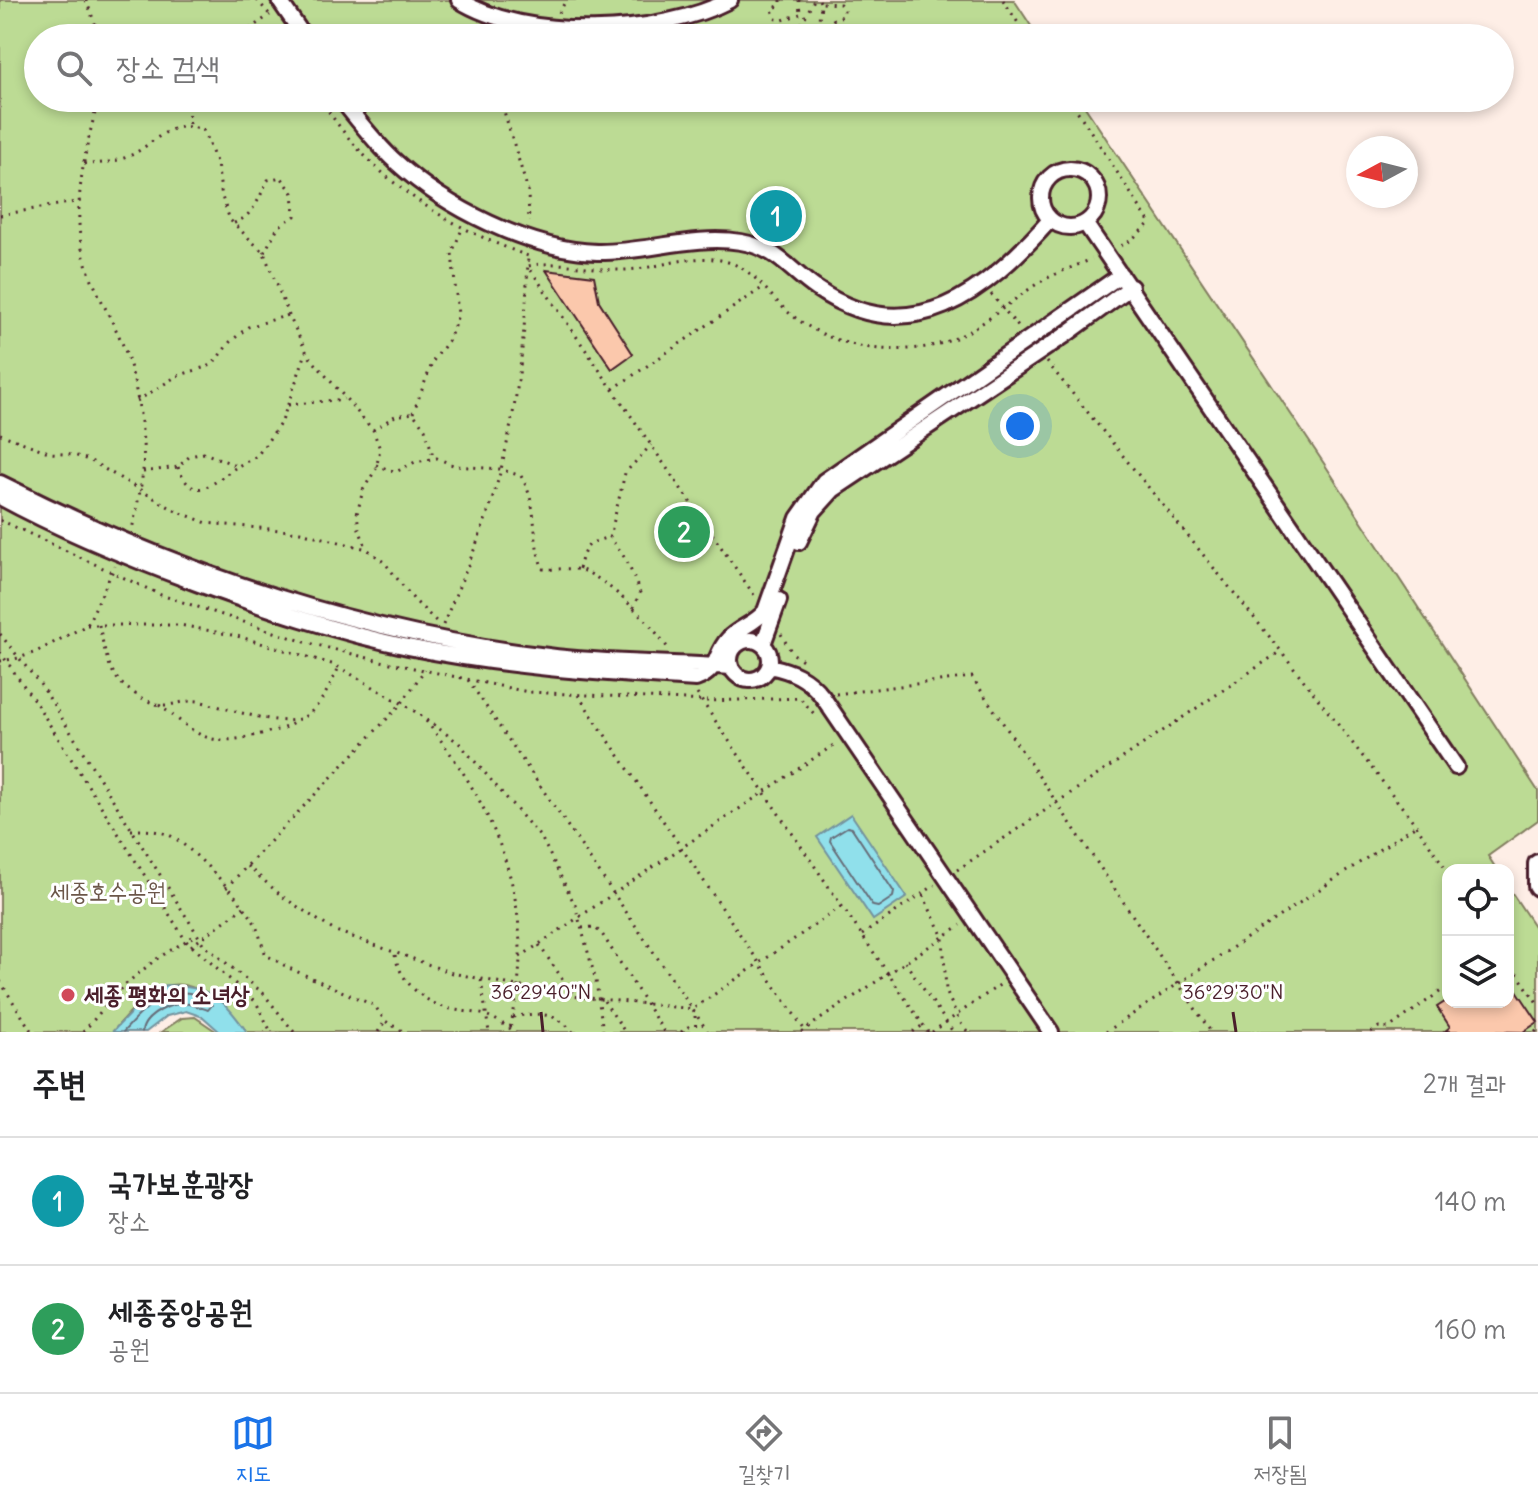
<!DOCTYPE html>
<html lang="ko">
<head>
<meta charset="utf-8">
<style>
	:root { --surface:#fff; --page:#f2f2f2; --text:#202124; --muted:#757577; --line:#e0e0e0; --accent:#1a73e8 }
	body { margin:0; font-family:Delius,"Poor Story",sans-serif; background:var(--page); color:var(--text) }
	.controls { position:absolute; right:24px; bottom:24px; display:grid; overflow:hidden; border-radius:16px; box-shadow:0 4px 12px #0003 }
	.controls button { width:72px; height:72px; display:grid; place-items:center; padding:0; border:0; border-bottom:2px solid var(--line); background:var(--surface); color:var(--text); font:40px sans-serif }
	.compass { position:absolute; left:1346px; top:136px; width:72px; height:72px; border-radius:50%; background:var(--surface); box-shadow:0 4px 12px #0003; rotate:263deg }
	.you { position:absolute; left:1020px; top:426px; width:28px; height:28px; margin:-20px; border:6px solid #fff; border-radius:50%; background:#1a73e8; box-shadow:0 0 0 12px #1a73e833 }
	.badge { display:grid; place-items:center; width:52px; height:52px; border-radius:50%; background:var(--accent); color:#fff; font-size:26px; font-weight:700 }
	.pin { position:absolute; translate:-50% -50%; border:4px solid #fff; box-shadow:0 2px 8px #0006 }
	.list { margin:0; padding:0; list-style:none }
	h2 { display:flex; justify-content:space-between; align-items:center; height:104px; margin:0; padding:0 32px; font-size:34px }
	h2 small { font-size:26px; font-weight:400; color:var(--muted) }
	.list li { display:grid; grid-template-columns:52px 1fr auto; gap:24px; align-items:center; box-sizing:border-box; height:128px; padding:0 32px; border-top:2px solid var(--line) }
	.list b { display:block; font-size:30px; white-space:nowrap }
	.list p { margin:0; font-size:26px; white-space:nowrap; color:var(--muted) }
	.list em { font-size:26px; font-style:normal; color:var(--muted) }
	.icon { flex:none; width:44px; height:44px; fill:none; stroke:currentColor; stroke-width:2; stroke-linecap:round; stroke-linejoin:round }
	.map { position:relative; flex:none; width:1538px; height:1032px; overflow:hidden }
	.search { position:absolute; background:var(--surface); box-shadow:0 4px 12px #0003; left:24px; right:24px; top:24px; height:88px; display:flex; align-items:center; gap:20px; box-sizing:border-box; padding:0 28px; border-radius:44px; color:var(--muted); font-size:30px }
	.sheet { height:360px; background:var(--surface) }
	nav { display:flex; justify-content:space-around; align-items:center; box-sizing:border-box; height:112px; border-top:2px solid var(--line); background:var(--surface); font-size:22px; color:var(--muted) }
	nav a { display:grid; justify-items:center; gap:4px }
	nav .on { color:var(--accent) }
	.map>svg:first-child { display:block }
	.green { fill:#bcdb94; stroke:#837d60; stroke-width:2 }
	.water { fill:#90e0eb; stroke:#74939e; stroke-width:2 }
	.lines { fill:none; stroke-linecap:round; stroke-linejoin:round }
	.shore { stroke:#666c78; stroke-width:2 }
	.building { fill:#fbc8ac; stroke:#4a1f2b; stroke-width:2 }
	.minor-casing { stroke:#4a1f2b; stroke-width:20 }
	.major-casing { stroke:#4a1f2b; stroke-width:24 }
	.path { stroke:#4a1f2b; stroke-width:3; stroke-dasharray:2 6; stroke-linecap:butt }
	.minor { stroke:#fff; stroke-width:14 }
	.major { stroke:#fff; stroke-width:18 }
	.ticks { fill:none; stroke:#4a1f2b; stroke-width:3 }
	.poi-dot { fill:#d1495b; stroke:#fff; stroke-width:3 }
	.labels { text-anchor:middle; stroke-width:6; stroke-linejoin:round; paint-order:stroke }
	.park-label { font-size:24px; fill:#6c574a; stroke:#fff }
	.poi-label { font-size:24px; font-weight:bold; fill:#4a1f2b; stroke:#fff; text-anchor:start }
	.ticks-label { font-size:20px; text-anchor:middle; fill:#4a1f2b; stroke:#fff; stroke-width:6; stroke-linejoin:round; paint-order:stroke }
</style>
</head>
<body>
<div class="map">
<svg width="1538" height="1032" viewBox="0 0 1538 1032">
	<rect width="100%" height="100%" fill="#feeee6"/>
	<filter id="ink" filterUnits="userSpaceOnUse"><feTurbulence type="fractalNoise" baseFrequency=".0125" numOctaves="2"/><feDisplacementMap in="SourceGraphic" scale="16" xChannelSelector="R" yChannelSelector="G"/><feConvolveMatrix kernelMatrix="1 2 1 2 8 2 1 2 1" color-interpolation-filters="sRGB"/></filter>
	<g filter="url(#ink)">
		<path class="green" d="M 0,0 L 1014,0 L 1039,38 L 38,38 L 38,98 L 1079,98 L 1325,465 L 1538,791 L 1538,820 L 1488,856 L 1497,870 L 1448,870 L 1448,1002 L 1508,1002 L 1508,887 L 1538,932 L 1538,1032 L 247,1032 C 227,1005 188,969 152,992 C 138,1001 124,1019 112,1032 L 0,1032 Z
			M 195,1017 L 217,1032 L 161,1032 L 182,1018 Z"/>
		<path class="water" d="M 851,814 L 907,897 L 873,920 L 817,837 Z
			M 166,985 C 211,987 221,996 247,1032 L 220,1032 L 203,1017 L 186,1011 L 167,1016 L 146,1032 L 112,1032 L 151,992 Z"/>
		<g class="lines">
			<path class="shore" d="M 847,827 L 852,828 L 894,892 L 893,897 L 878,907 L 873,906 L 830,841 L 831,837 Z
				M 123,1032 C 147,1006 176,974 212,1005 L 208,1010 C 202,1008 195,1005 189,1004 C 173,1001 144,1015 142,1032"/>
		</g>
		<path class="building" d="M 546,270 L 594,276 L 599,301 L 633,354 L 612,369 Z
			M 1514,986 L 1538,1022 L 1523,1032 L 1445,1031 L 1450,1027 L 1437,1007 L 1448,1000 L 1448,1002 L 1508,1002 L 1508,990 Z"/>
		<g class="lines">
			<g class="minor-casing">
				<path id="minor" d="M 279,0 L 305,38
					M 459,0 C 525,42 661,36 730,0
					M 340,98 C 358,120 375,143 396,162 C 445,207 529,250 597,252 C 645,253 694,234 741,242 C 777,248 789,270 817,289 C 911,353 986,292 1050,220
					M1041 198a29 29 0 1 1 58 0a29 29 0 1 1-58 0Z
					M 1085,223 L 1456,767
					M 0,483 C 172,570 355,633 548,656 C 608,664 670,662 730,667
					M 0,497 C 64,532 131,559 199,584 C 268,609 336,632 408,647 C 503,667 599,673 696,679 C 720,670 713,655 728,639 C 739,627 755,624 765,611 L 798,518 L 824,481 L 1121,275
					M 799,542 L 814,511 L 833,490 L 1064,336 L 1131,287
					M730 660a20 20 0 1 1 40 0a20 20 0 1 1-40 0Z
					M 763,644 L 779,600
					M 769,666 C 792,671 807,677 822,696 L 1051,1032"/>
			</g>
			<g class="major-casing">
				<path id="major" d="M 1538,864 L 1538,886"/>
			</g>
			<path class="path" d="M 86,0 L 97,29 L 98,38
				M 257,0 L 270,15
				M 781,0 L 781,4 L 772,10 L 776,19 L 783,20 L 800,14
				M 799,0 L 800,14
				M 819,0 C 824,8 816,16 821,25 L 830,25 L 834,19 L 843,16 L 844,10 L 840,4 L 821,3
				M 1003,0 L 1028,38
				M 559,13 L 566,0
				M 480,26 L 483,38
				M 227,38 L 251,28 L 270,15
				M 794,38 L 814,0
				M 99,98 C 87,142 75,191 80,237 C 85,278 110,312 125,350 C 136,378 146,440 143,470 C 141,490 136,510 132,530
				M 188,98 L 189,125
				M 320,98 C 368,177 443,225 528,256
				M 500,98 L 528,191 L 529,222
				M 1069,98 L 1150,223 L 1130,241 L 1117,248
				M 84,164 C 103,164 124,161 140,150 C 162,135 175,120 203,130 L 217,164 L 222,197 L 230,220 L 264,253 L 290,318 L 308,355 L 373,430 L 380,449 L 376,469 L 363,490 L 357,514 L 359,529 L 367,549
				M 0,215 L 81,201
				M 234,223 C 254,216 259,197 268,180 L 281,177 L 293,193 L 295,216 L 278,227 L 264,253
				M 991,294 L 1020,329
				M 1047,362 L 1281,651 L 1416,825 L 1448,872
				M 613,389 L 765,286
				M 137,401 L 177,376 L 212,365 L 230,342 L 248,327 L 289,315
				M 288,405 L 344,399
				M 413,413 L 433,361 L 449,340 L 458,315 L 452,253 L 462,229
				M 373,430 L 395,416 L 413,413 L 425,429 L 434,459
				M 0,434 L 51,453 L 74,455 L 91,461 L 176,511 L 207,523 L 300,532 L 367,549 L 385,563 L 414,600 L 437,622
				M 376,465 L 396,472 L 415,462 L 437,458 L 455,466 L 500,469 L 521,476 C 540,508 530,537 543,569 C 554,570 570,567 581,570 C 607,578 655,627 669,650
				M 178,467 C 194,507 213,482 238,466
				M 143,472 L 178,467 L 190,456 L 204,453 L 238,466 L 257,456 L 282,421 L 306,353
				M 0,520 L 161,595 L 305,642 L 376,660 L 528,692 L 706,701 L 800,698 L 816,716
				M 579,569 C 585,546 586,543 610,537
				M 754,595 L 528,266 C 558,259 594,271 625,270 C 659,269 694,251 728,262 C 755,270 768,295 788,312 C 826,344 877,355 926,347 C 968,340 997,311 1031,288 C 1049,275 1071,268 1092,259
				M 633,608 L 640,593 L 627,561 L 610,537 L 625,473 L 651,445
				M 87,625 L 180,625 L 237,636 L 335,665 L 410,708 L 459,743 L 542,839 L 575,905 L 596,981 L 603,1032
				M 99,625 C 103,643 107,668 120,682 C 129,691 143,700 156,704 C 170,708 185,699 198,701 C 221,706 278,727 299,719 C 318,713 331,684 339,667
				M 443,625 C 456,593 470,562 482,529 C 514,446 526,343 528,254
				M 0,634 L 43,688 L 204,945 L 263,993 L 294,1032
				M 781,634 L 792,653 L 804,661
				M 0,652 L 36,703 L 186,941 L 256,1002 L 271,1032
				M 0,661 L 19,658 L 36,652 L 87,625 L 115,566
				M 468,680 L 708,1032
				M 697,694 L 928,1032
				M 836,694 L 972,677 L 1211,1032
				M 578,695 L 806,1032
				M 159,705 C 202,737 205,748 261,734 C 273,731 286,729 296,721
				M 426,721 C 500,814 541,913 509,1032
				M 131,830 C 144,830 157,830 169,835 C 188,843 242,900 253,920 C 259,930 261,943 266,955 L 289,968 L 375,1006 L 385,1021 L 404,1032
				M 247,866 L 283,897 L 333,930 L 452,973 L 562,995 L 693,1009 L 842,906
				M 957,870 L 1281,651
				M 226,888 L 402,703 L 425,669
				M 923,895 L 943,937 L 946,991 L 959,1021 L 968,1032
				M 582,928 L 594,927 L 602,934 L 664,1032
				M 862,935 L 935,885
				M 539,945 L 575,997
				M 191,946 L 244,907
				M 395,955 C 400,982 425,1004 451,1009 C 463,1012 477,1012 488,1016 C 498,1020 507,1027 516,1032
				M 520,957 L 838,742
				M 1508,960 L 1538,1004
				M 905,962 L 953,1032
				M 481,980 L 489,1032
				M 0,981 L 32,1032
				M 604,1001 L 625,1032
				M 695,1016 L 696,1032
				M 513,1017 C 538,1012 556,1012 573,1032
				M 83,1032 L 122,987 L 155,960 L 197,934
				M 378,1032 L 385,1021
				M 681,1032 L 694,1023
				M 801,1032 L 961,925
				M 913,1032 L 923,1025
				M 932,1032 L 1001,984
				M 1106,1032 L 1416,825
				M 1371,1032 L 1379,1027 L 1389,1028 L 1448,986
				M 1535,1032 L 1538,1030"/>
			<use href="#minor" class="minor"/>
			<use href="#major" class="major"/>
		</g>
	</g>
	<path class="ticks" d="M 541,1012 L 543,1032M 1233,1012 L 1236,1032"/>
	<circle class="poi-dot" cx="68" cy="995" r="8"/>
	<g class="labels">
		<g class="park-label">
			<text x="108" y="900">세종호수공원</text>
		</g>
		<g class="poi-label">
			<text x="84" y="1003">세종 평화의 소녀상</text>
		</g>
	</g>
	<g class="ticks-label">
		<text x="541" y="999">36°29'40"N</text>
		<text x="1233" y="999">36°29'30"N</text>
	</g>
</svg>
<div class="controls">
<button><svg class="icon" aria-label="locate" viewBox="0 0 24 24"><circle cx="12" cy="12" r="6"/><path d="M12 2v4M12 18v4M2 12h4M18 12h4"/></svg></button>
<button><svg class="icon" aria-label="layers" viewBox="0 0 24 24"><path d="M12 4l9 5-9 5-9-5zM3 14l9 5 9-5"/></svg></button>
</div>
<svg class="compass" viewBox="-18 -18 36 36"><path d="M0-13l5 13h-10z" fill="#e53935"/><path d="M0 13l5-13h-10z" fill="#757577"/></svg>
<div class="you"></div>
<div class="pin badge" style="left:776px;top:216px;background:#0f9aa8">1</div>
<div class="pin badge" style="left:684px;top:532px;background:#2e9e5b">2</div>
<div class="search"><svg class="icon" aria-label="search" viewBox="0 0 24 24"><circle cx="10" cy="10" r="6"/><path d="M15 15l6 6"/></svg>장소 검색</div>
</div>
<section class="sheet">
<h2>주변<small>2개 결과</small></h2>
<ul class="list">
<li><span class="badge" style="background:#0f9aa8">1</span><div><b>국가보훈광장</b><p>장소</p></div><em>140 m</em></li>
<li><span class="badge" style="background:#2e9e5b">2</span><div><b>세종중앙공원</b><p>공원</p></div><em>160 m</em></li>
</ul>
</section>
<nav>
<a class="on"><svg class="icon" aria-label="map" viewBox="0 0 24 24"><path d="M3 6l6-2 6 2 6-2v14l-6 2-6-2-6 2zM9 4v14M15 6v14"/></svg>지도</a>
<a><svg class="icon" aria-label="directions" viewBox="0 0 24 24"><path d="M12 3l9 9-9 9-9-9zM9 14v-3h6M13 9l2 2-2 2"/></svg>길찾기</a>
<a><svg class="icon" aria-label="saved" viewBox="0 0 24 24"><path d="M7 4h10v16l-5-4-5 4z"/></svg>저장됨</a>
</nav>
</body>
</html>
